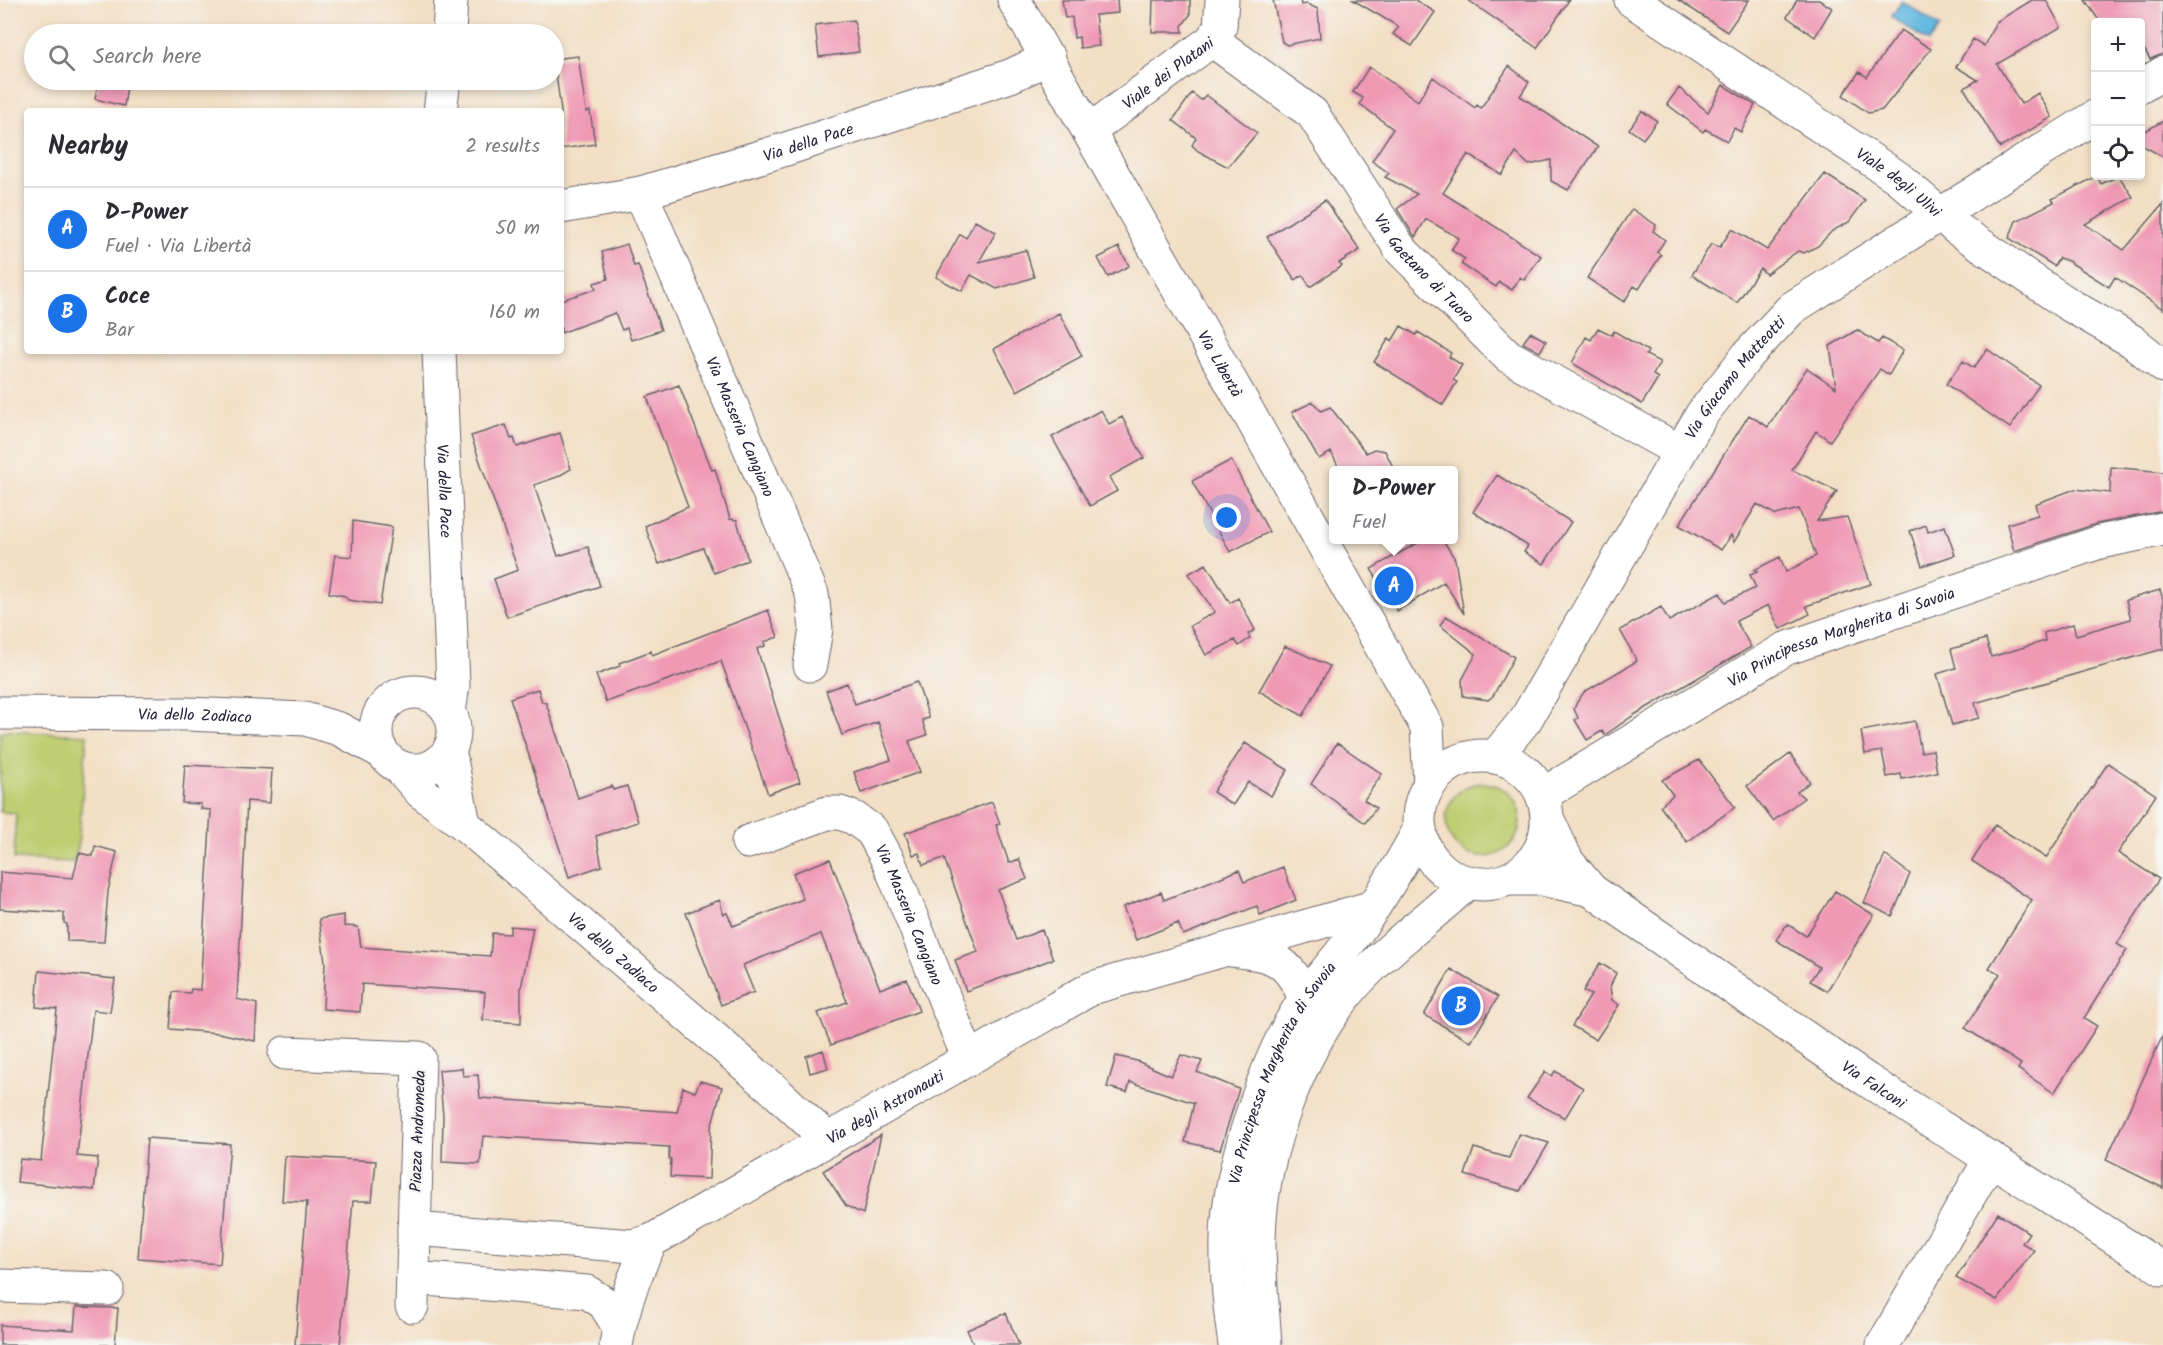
<!DOCTYPE html>
<html lang="en">
<head>
<meta charset="utf-8">
<style>
	:root { --surface:#fff; --page:#f7f7f7; --text:#2b2b33; --muted:#7c7c81; --line:#e1e1e2; --accent:#1a73e8 }
	body { margin:0; font-family:Kalam,sans-serif; background:var(--page); color:var(--text) }
	.controls { position:absolute; right:18px; top:18px; display:grid; overflow:hidden; border-radius:6px; box-shadow:0 3px 9px #0003 }
	.controls button { width:54px; height:54px; display:grid; place-items:center; padding:0; border:0; border-bottom:2px solid var(--line); background:var(--surface); color:var(--text); font:30px sans-serif }
	.you { position:absolute; left:1227px; top:518px; width:21px; height:21px; margin:-15px; border:4px solid #fff; border-radius:50%; background:#1a73e8; box-shadow:0 0 0 9px #1a73e833 }
	.badge { display:grid; place-items:center; width:39px; height:39px; border-radius:50%; background:var(--accent); color:#fff; font-size:20px; font-weight:700 }
	.pin { position:absolute; translate:-50% -50%; border:3px solid #fff; box-shadow:0 2px 6px #0006 }
	.popup { position:absolute; left:1329px; top:466px; width:129px; height:78px; box-sizing:border-box; display:grid; place-content:center; border-radius:6px; background:var(--surface); filter:drop-shadow(0 2px 4px #0005); font-size:20px; white-space:nowrap; color:var(--muted) }
	.popup b { font-size:22px; color:var(--text) }
	.popup::after { content:''; position:absolute; left:50%; top:100%; margin-left:-12px; border:12px solid transparent; border-top-color:var(--surface) }
	.list { margin:0; padding:0; list-style:none }
	h2 { display:flex; justify-content:space-between; align-items:center; height:78px; margin:0; padding:0 24px; font-size:26px }
	h2 small { font-size:20px; font-weight:400; color:var(--muted) }
	.list li { display:grid; grid-template-columns:39px 1fr auto; gap:18px; align-items:center; box-sizing:border-box; height:84px; padding:0 24px; border-top:2px solid var(--line) }
	.list b { display:block; font-size:22px; white-space:nowrap }
	.list p { margin:0; font-size:20px; white-space:nowrap; color:var(--muted) }
	.list em { font-size:20px; font-style:normal; color:var(--muted) }
	.icon { flex:none; width:33px; height:33px; fill:none; stroke:currentColor; stroke-width:2; stroke-linecap:round; stroke-linejoin:round }
	.map { position:relative; flex:none; width:2163px; height:1345px; overflow:hidden }
	.search { position:absolute; background:var(--surface); box-shadow:0 3px 9px #0003; left:24px; top:24px; width:540px; height:66px; display:flex; align-items:center; gap:15px; box-sizing:border-box; padding:0 21px; border-radius:33px; color:var(--muted); font-size:22px }
	.panel { position:absolute; background:var(--surface); box-shadow:0 3px 9px #0003; left:24px; top:108px; width:540px; height:246px; border-radius:6px }
	.map>svg:first-child { display:block }
	.green { fill:#bece71; stroke:#707856; stroke-width:1.5 }
	.water { fill:#64bae1; stroke:#436e8e; stroke-width:1.5 }
	.building { fill:#f099b5 }
	.lines { fill:none; stroke-linecap:round; stroke-linejoin:round }
	.minor-casing { stroke:#6b646b; stroke-width:35 }
	.major-casing { stroke:#6b646b; stroke-width:35 }
	.minor { stroke:#fff; stroke-width:33 }
	.major { stroke:#fff; stroke-width:33 }
	.labels { text-anchor:middle; stroke-width:5; stroke-linejoin:round; paint-order:stroke }
	.street-label { font-size:16px; fill:#22223b; stroke:#f6f6f2 }
</style>
</head>
<body>
<div class="map">
<svg width="2163" height="1345" viewBox="0 0 2163 1345">
	<rect width="100%" height="100%" fill="#f6f6f2"/>
	<filter id="ink" filterUnits="userSpaceOnUse"><feTurbulence type="fractalNoise" baseFrequency=".0167" numOctaves="2"/><feDisplacementMap in="SourceGraphic" scale="12" xChannelSelector="R" yChannelSelector="G"/><feConvolveMatrix kernelMatrix="1 2 1 2 8 2 1 2 1" color-interpolation-filters="sRGB"/></filter>
	<filter id="wash" filterUnits="userSpaceOnUse"><feTurbulence type="fractalNoise" baseFrequency=".008" numOctaves="4" result="noise"/><feDisplacementMap in="SourceGraphic" scale="24" xChannelSelector="R" yChannelSelector="G"/><feGaussianBlur stdDeviation="1.35" result="paint"/><feColorMatrix in="noise" values="0 0 0 0 0 0 0 0 0 0 0 0 0 0 0 0 0 1.4 0 .05"/><feComposite in="paint" operator="in"/></filter>
	<g filter="url(#wash)">
		<rect width="100%" height="100%" fill="#f3dfc5"/>
		<path class="green" d="M 8,731 L 87,735 L 78,847 L 74,862 L 14,859 L 16,813 L 0,812 L 0,733 Z
			M1446 820a37 37 0 1 1 74 0a37 37 0 1 1-74 0Z"/>
		<path class="water" d="M 1902,1 L 1940,27 L 1929,42 L 1891,17 Z"/>
		<g id="blocks">
			<path class="building" d="M 1062,0 L 1117,0 L 1118,13 L 1095,15 L 1099,46 L 1080,48 L 1079,37 L 1074,38 L 1072,17 L 1065,18 Z
				M 1153,0 L 1190,0 L 1190,15 L 1182,26 L 1183,32 L 1152,32 Z
				M 1273,0 L 1300,0 L 1301,5 L 1307,4 L 1318,9 L 1320,38 L 1287,45 L 1282,42 Z
				M 1353,0 L 1415,0 L 1435,12 L 1412,46 L 1393,34 L 1399,27 Z
				M 1468,0 L 1569,0 L 1537,48 Z
				M 1678,0 L 1749,0 L 1727,32 Z
				M 1797,0 L 1819,0 L 1832,8 L 1815,37 L 1787,17 Z
				M 2032,0 L 2046,0 L 2061,27 L 1997,64 L 2021,104 L 2038,93 L 2052,117 L 2000,148 L 1964,88 L 1978,80 L 1956,67 L 1973,39 L 1984,46 L 1996,22 Z
				M 2085,0 L 2163,0 L 2163,54 L 2150,59 L 2140,42 L 2140,22 L 2100,22 Z
				M 854,20 L 859,52 L 819,57 L 815,25 Z
				M 1901,30 L 1931,49 L 1882,110 L 1868,113 L 1843,95 L 1859,72 L 1867,77 Z
				M 578,56 L 586,112 L 590,111 L 595,144 L 561,149 L 561,111 L 554,59 Z
				M 1509,66 L 1529,82 L 1520,96 L 1598,147 L 1568,190 L 1551,181 L 1551,160 L 1529,165 L 1516,153 L 1502,175 L 1468,154 L 1443,193 L 1541,256 L 1524,280 L 1520,277 L 1512,290 L 1499,282 L 1496,287 L 1461,264 L 1465,259 L 1451,250 L 1459,238 L 1426,219 L 1415,237 L 1397,209 L 1417,194 L 1385,177 L 1389,173 L 1372,161 L 1393,129 L 1360,104 L 1363,98 L 1353,92 L 1369,67 L 1418,101 L 1433,77 L 1475,108 L 1477,105 L 1481,108 Z
				M 99,80 L 128,80 L 124,106 L 95,99 Z
				M 1723,85 L 1755,105 L 1741,132 L 1734,128 L 1727,141 L 1705,129 L 1703,132 L 1667,104 L 1679,88 L 1708,112 Z
				M 1192,93 L 1201,100 L 1206,95 L 1257,133 L 1228,167 L 1198,151 L 1192,145 L 1196,138 L 1173,120 Z
				M 1642,111 L 1657,121 L 1643,139 L 1629,129 Z
				M 2163,121 L 2163,157 L 2140,144 L 2140,134 Z
				M 1825,174 L 1865,200 L 1849,222 L 1832,231 L 1818,246 L 1804,253 L 1798,251 L 1766,274 L 1760,268 L 1737,303 L 1692,275 L 1711,244 L 1720,247 L 1732,229 L 1767,250 Z
				M 2097,176 L 2101,184 L 2119,176 L 2133,197 L 2085,224 L 2124,250 L 2163,204 L 2163,309 L 2115,277 L 2109,287 L 2068,261 L 2059,258 L 2054,266 L 2009,238 L 2016,221 L 2054,202 L 2052,199 Z
				M 1325,200 L 1360,250 L 1339,263 L 1342,266 L 1310,287 L 1303,275 L 1295,280 L 1267,237 Z
				M 1632,209 L 1656,225 L 1653,231 L 1665,240 L 1657,252 L 1661,255 L 1639,289 L 1634,286 L 1624,302 L 1587,278 Z
				M 975,221 L 996,232 L 979,262 L 1026,250 L 1034,277 L 997,289 L 971,275 L 962,291 L 936,277 L 960,234 L 966,238 Z
				M 627,244 L 634,266 L 638,265 L 661,330 L 631,340 L 627,328 L 622,330 L 615,313 L 561,333 L 561,300 L 596,289 L 594,283 L 608,279 L 602,252 Z
				M 1119,247 L 1129,266 L 1108,277 L 1098,258 Z
				M 1059,313 L 1082,356 L 1017,391 L 994,349 Z
				M 1401,326 L 1416,335 L 1418,332 L 1451,353 L 1449,357 L 1462,365 L 1453,380 L 1457,382 L 1443,405 L 1374,362 L 1389,338 L 1392,341 Z
				M 1598,328 L 1612,335 L 1614,331 L 1648,351 L 1646,355 L 1660,362 L 1653,375 L 1658,378 L 1642,404 L 1572,363 L 1586,337 L 1591,340 Z
				M 1857,330 L 1878,343 L 1882,338 L 1903,350 L 1889,375 L 1880,369 L 1830,441 L 1816,431 L 1792,470 L 1837,491 L 1817,521 L 1847,517 L 1871,584 L 1806,606 L 1810,614 L 1780,629 L 1768,605 L 1736,621 L 1751,647 L 1634,715 L 1605,735 L 1602,731 L 1587,740 L 1575,720 L 1578,718 L 1574,709 L 1577,702 L 1584,692 L 1637,661 L 1620,630 L 1661,607 L 1669,621 L 1720,593 L 1725,602 L 1756,588 L 1750,575 L 1757,572 L 1754,570 L 1780,557 L 1786,572 L 1816,556 L 1799,509 L 1776,515 L 1757,504 L 1734,542 L 1731,535 L 1721,550 L 1679,525 L 1749,415 L 1768,427 L 1807,368 L 1836,388 L 1830,346 Z
				M 1530,332 L 1546,341 L 1540,352 L 1523,343 Z
				M 1987,349 L 2039,385 L 2010,428 L 1946,384 L 1963,361 L 1974,368 Z
				M 679,385 L 712,470 L 715,469 L 730,519 L 737,520 L 748,560 L 714,573 L 703,548 L 659,564 L 645,526 L 688,507 L 647,397 Z
				M 1313,402 L 1321,411 L 1330,407 L 1366,453 L 1374,449 L 1385,451 L 1395,471 L 1335,471 L 1339,468 L 1331,452 L 1319,459 L 1292,412 Z
				M 1101,410 L 1109,424 L 1122,417 L 1144,458 L 1109,477 L 1117,491 L 1090,506 L 1052,437 Z
				M 506,425 L 511,439 L 514,438 L 517,447 L 560,433 L 571,469 L 557,477 L 534,485 L 558,556 L 588,547 L 600,586 L 507,617 L 494,579 L 518,570 L 471,436 Z
				M 1231,460 L 1269,532 L 1230,552 L 1192,481 Z
				M 2111,467 L 2163,472 L 2163,511 L 2096,524 L 2014,551 L 2007,524 L 2038,515 L 2035,504 L 2075,489 L 2110,493 Z
				M 1497,475 L 1571,522 L 1544,564 L 1524,552 L 1528,546 L 1473,512 Z
				M 353,521 L 392,527 L 380,605 L 348,600 L 345,596 L 329,593 L 335,555 L 352,557 Z
				M 1926,525 L 1928,532 L 1945,526 L 1955,555 L 1922,566 L 1910,531 Z
				M 1423,540 L 1443,540 L 1455,559 L 1464,614 L 1444,582 L 1397,611 L 1371,569 Z
				M 1206,564 L 1230,603 L 1238,598 L 1255,630 L 1248,634 L 1250,638 L 1239,646 L 1235,640 L 1206,655 L 1190,626 L 1215,612 L 1188,574 Z
				M 2160,590 L 2163,599 L 2163,649 L 1975,703 L 1979,718 L 1952,725 L 1937,674 L 1956,668 L 1951,649 L 1986,639 L 1991,657 L 2045,641 L 2044,633 L 2073,624 L 2076,635 L 2131,619 L 2126,600 Z
				M 768,610 L 778,637 L 764,642 L 765,646 L 757,649 L 800,782 L 768,794 L 721,661 L 606,702 L 596,675 L 620,666 L 619,663 L 651,651 L 652,655 Z
				M 1446,616 L 1514,657 L 1493,696 L 1488,700 L 1463,696 L 1462,680 L 1476,654 L 1440,625 Z
				M 1285,646 L 1330,666 L 1303,716 L 1259,691 Z
				M 917,682 L 929,718 L 922,720 L 927,735 L 909,741 L 920,772 L 861,793 L 854,772 L 891,760 L 878,722 L 842,735 L 826,691 L 847,683 L 855,704 Z
				M 538,689 L 542,702 L 546,703 L 578,798 L 612,786 L 613,790 L 627,786 L 638,822 L 596,836 L 602,866 L 569,877 L 510,698 Z
				M 1915,721 L 1921,752 L 1933,750 L 1937,772 L 1902,779 L 1901,774 L 1887,777 L 1882,751 L 1865,754 L 1861,731 Z
				M 1245,743 L 1288,770 L 1271,796 L 1248,782 L 1233,805 L 1213,792 Z
				M 1337,743 L 1382,774 L 1364,800 L 1376,808 L 1365,823 L 1311,784 Z
				M 1790,754 L 1810,782 L 1797,792 L 1804,798 L 1773,821 L 1747,786 Z
				M 1699,760 L 1735,807 L 1687,842 L 1660,806 L 1673,795 L 1662,780 Z
				M 2108,763 L 2156,795 L 2118,853 L 2159,879 L 2117,944 L 2127,950 L 2084,1018 L 2097,1026 L 2054,1093 L 2018,1069 L 2021,1064 L 1965,1028 L 2000,974 L 1989,968 L 2032,900 L 1972,861 L 1995,825 L 2046,858 Z
				M 185,765 L 272,769 L 270,803 L 247,801 L 237,999 L 257,1004 L 255,1041 L 219,1033 L 170,1029 L 173,992 L 190,993 L 191,989 L 200,990 L 211,810 L 201,809 L 201,804 L 182,803 Z
				M 992,802 L 1000,824 L 996,825 L 1009,863 L 1019,859 L 1027,879 L 998,890 L 1016,940 L 1042,930 L 1053,959 L 966,991 L 955,960 L 978,952 L 944,858 L 923,865 L 919,853 L 913,855 L 905,833 Z
				M 95,846 L 117,852 L 108,891 L 104,942 L 67,941 L 67,924 L 64,923 L 64,913 L 0,909 L 0,872 L 73,878 L 79,853 L 93,856 Z
				M 1885,855 L 1910,874 L 1892,916 L 1864,903 Z
				M 830,859 L 880,989 L 907,979 L 919,1011 L 831,1045 L 818,1013 L 847,1002 L 821,934 L 743,965 L 754,992 L 721,1005 L 686,913 L 720,900 L 723,914 L 727,913 L 733,926 L 803,899 L 793,873 Z
				M 1283,867 L 1296,900 L 1260,915 L 1257,906 L 1183,935 L 1178,923 L 1136,940 L 1123,907 L 1161,892 L 1164,900 L 1239,870 L 1244,882 Z
				M 1835,891 L 1874,915 L 1827,991 L 1810,981 L 1819,967 L 1776,940 L 1787,924 L 1806,936 Z
				M 344,915 L 344,926 L 358,927 L 361,947 L 490,956 L 492,933 L 510,934 L 510,926 L 533,928 L 521,988 L 521,1023 L 483,1020 L 485,992 L 362,984 L 360,1012 L 323,1009 L 325,962 L 319,919 Z
				M 1600,963 L 1616,973 L 1610,987 L 1612,1000 L 1619,1005 L 1596,1040 L 1572,1026 L 1591,995 L 1583,991 Z
				M 1451,969 L 1498,997 L 1471,1042 L 1424,1015 Z
				M 39,971 L 115,979 L 110,1012 L 93,1010 L 77,1156 L 98,1158 L 94,1190 L 17,1182 L 20,1159 L 41,1161 L 57,1009 L 36,1007 Z
				M 2163,1035 L 2163,1188 L 2106,1160 Z
				M 823,1050 L 828,1068 L 810,1073 L 806,1056 Z
				M 1181,1055 L 1202,1061 L 1197,1072 L 1239,1089 L 1220,1150 L 1185,1142 L 1194,1103 L 1130,1082 L 1127,1092 L 1107,1087 L 1116,1056 L 1137,1061 L 1171,1076 Z
				M 462,1068 L 463,1076 L 478,1075 L 480,1098 L 677,1112 L 683,1087 L 695,1092 L 700,1081 L 722,1087 L 711,1128 L 709,1179 L 670,1177 L 671,1159 L 669,1159 L 669,1147 L 483,1136 L 480,1164 L 442,1162 L 443,1116 L 439,1070 Z
				M 1555,1071 L 1583,1088 L 1565,1118 L 1527,1098 L 1545,1072 L 1552,1076 Z
				M 1519,1134 L 1549,1143 L 1520,1191 L 1465,1175 L 1474,1148 L 1509,1158 Z
				M 881,1135 L 863,1214 L 846,1206 L 823,1171 Z
				M 147,1138 L 230,1144 L 220,1264 L 138,1258 Z
				M 285,1156 L 376,1161 L 372,1201 L 353,1201 L 340,1345 L 295,1345 L 307,1202 L 282,1201 Z
				M 1998,1213 L 2029,1233 L 2022,1243 L 2034,1250 L 1997,1300 L 1956,1278 Z
				M 76,1307 L 118,1308 L 115,1345 L 0,1345 L 0,1325 L 74,1330 Z
				M 1006,1313 L 1019,1345 L 974,1345 L 967,1330 Z"/>
		</g>
	</g>
	<g filter="url(#ink)">
		<use href="#blocks" fill-opacity="0" stroke="#6b646b" stroke-width="1.5"/>
		<g class="lines">
			<g class="minor-casing">
				<g id="minor">
					<path id="s1" d="M 1014,0 L 1427,727 L 1430,784"/>
					<path id="s2" d="M 1631,0 L 1897,177 L 1956,228 L 2068,304 L 2132,341 L 2163,366"/>
					<path d="M 449,34 L 451,0"/>
					<path id="s3" d="M 1212,40 L 1312,113 L 1401,250 L 1508,356 L 1679,451"/>
					<path d="M 2140,87 L 2163,73"/>
					<path d="M 440,111 L 444,80"/>
					<path id="s4" d="M 1089,131 L 1212,40 L 1220,27 L 1222,0"/>
					<path id="s5" d="M 641,193 L 812,594 L 816,629 L 810,665"/>
					<path id="s6" d="M 561,207 L 641,193 L 783,150 L 1010,76 L 1049,58"/>
					<path id="s7" d="M 439,351 L 453,685 L 449,712"/>
					<circle cx="415" cy="731" r="39"/>
					<path id="s8" d="M 0,713 L 187,714 L 305,719 L 339,729 L 382,752"/>
					<path d="M 449,750 L 464,824"/>
					<circle cx="1483" cy="820" r="64"/>
					<path id="s9" d="M 1495,757 L 1526,719 L 1702,414 L 1748,355 L 1792,308 L 2096,116"/>
					<path id="s10" d="M 399,767 L 421,792 L 464,824 L 772,1088 L 827,1139"/>
					<path id="s11" d="M 1542,795 L 1785,649 L 2100,542 L 2163,529"/>
					<path id="s12" d="M 1548,820 L 1567,861 L 1591,890 L 1867,1080 L 2163,1269"/>
					<path id="s13" d="M 748,842 L 827,813 L 840,813 L 854,818 L 872,831 L 889,862 L 968,1057"/>
					<path d="M 1510,879 L 1541,879 L 1591,890"/>
					<path d="M 1232,950 C 1274,955 1287,958 1305,998"/>
					<path d="M 285,1053 L 419,1058 L 412,1306"/>
					<path d="M 414,1229 L 633,1246 L 651,1241"/>
					<path d="M 413,1278 L 587,1292 L 604,1303 L 619,1327"/>
					<path d="M 0,1286 L 107,1289"/>
					<path id="s14" d="M 616,1345 C 622,1308 634,1275 651,1241 L 1092,988 L 1373,907"/>
					<path d="M 1883,1345 L 1991,1158"/>
				</g>
			</g>
			<g class="major-casing">
				<g id="major">
					<path id="s15" d="M 1235,1345 C 1230,1311 1226,1275 1227,1240 C 1227,1173 1267,1055 1305,999 C 1317,980 1334,963 1347,945 C 1375,909 1398,869 1420,829"/>
					<path d="M 1265,1345 C 1263,1310 1259,1275 1259,1240 C 1260,1154 1301,1043 1359,980 C 1392,944 1433,916 1468,882"/>
				</g>
			</g>
			<use href="#minor" class="minor"/>
			<use href="#major" class="major"/>
		</g>
	</g>
	<g class="labels">
		<g class="street-label">
			<text dy="6" stroke="none"><textPath href="#s4" startOffset="98">Viale dei Platani</textPath></text>
			<text dy="6" stroke="none"><textPath href="#s6" startOffset="256">Via della Pace</textPath></text>
			<text dy="6" stroke="none"><textPath href="#s2" startOffset="324">Viale degli Ulivi</textPath></text>
			<text dy="6" stroke="none"><textPath href="#s3" startOffset="316">Via Gaetano di Tuoro</textPath></text>
			<text dy="6" stroke="none"><textPath href="#s1" startOffset="418">Via Libertà</textPath></text>
			<text dy="6" stroke="none"><textPath href="#s9" startOffset="450">Via Giacomo Matteotti</textPath></text>
			<text dy="6" stroke="none"><textPath href="#s5" startOffset="254">Via Masseria Cangiano</textPath></text>
			<text dy="6" stroke="none"><textPath href="#s7" startOffset="140">Via della Pace</textPath></text>
			<text dy="6" stroke="none"><textPath href="#s11" startOffset="340">Via Principessa Margherita di Savoia</textPath></text>
			<text dy="6" stroke="none"><textPath href="#s8" startOffset="195">Via dello Zodiaco</textPath></text>
			<text dy="6" stroke="none"><textPath href="#s13" startOffset="226">Via Masseria Cangiano</textPath></text>
			<text dy="6" stroke="none"><textPath href="#s10" startOffset="284">Via dello Zodiaco</textPath></text>
			<text dy="6" stroke="none"><textPath href="#s15" startOffset="284">Via Principessa Margherita di Savoia</textPath></text>
			<text dy="6" stroke="none"><textPath href="#s12" startOffset="426">Via Falconi</textPath></text>
			<text dy="6" stroke="none"><textPath href="#s14" startOffset="380">Via degli Astronauti</textPath></text>
			<text transform="translate(417 1131) rotate(-88)" y="6">Piazza Andromeda</text>
		</g>
	</g>
</svg>
<div class="controls">
<button>+</button>
<button>−</button>
<button><svg class="icon" aria-label="locate" viewBox="0 0 24 24"><circle cx="12" cy="12" r="6"/><path d="M12 2v4M12 18v4M2 12h4M18 12h4"/></svg></button>
</div>
<div class="you"></div>
<div class="pin badge" style="left:1394px;top:586px">A</div>
<div class="popup"><b>D-Power</b>Fuel</div>
<div class="pin badge" style="left:1461px;top:1006px">B</div>
<div class="search"><svg class="icon" aria-label="search" viewBox="0 0 24 24"><circle cx="10" cy="10" r="6"/><path d="M15 15l6 6"/></svg>Search here</div>
<section class="panel">
<h2>Nearby<small>2 results</small></h2>
<ul class="list">
<li><span class="badge">A</span><div><b>D-Power</b><p>Fuel · Via Libertà</p></div><em>50 m</em></li>
<li><span class="badge">B</span><div><b>Coce</b><p>Bar</p></div><em>160 m</em></li>
</ul>
</section>
</div>
</body>
</html>
